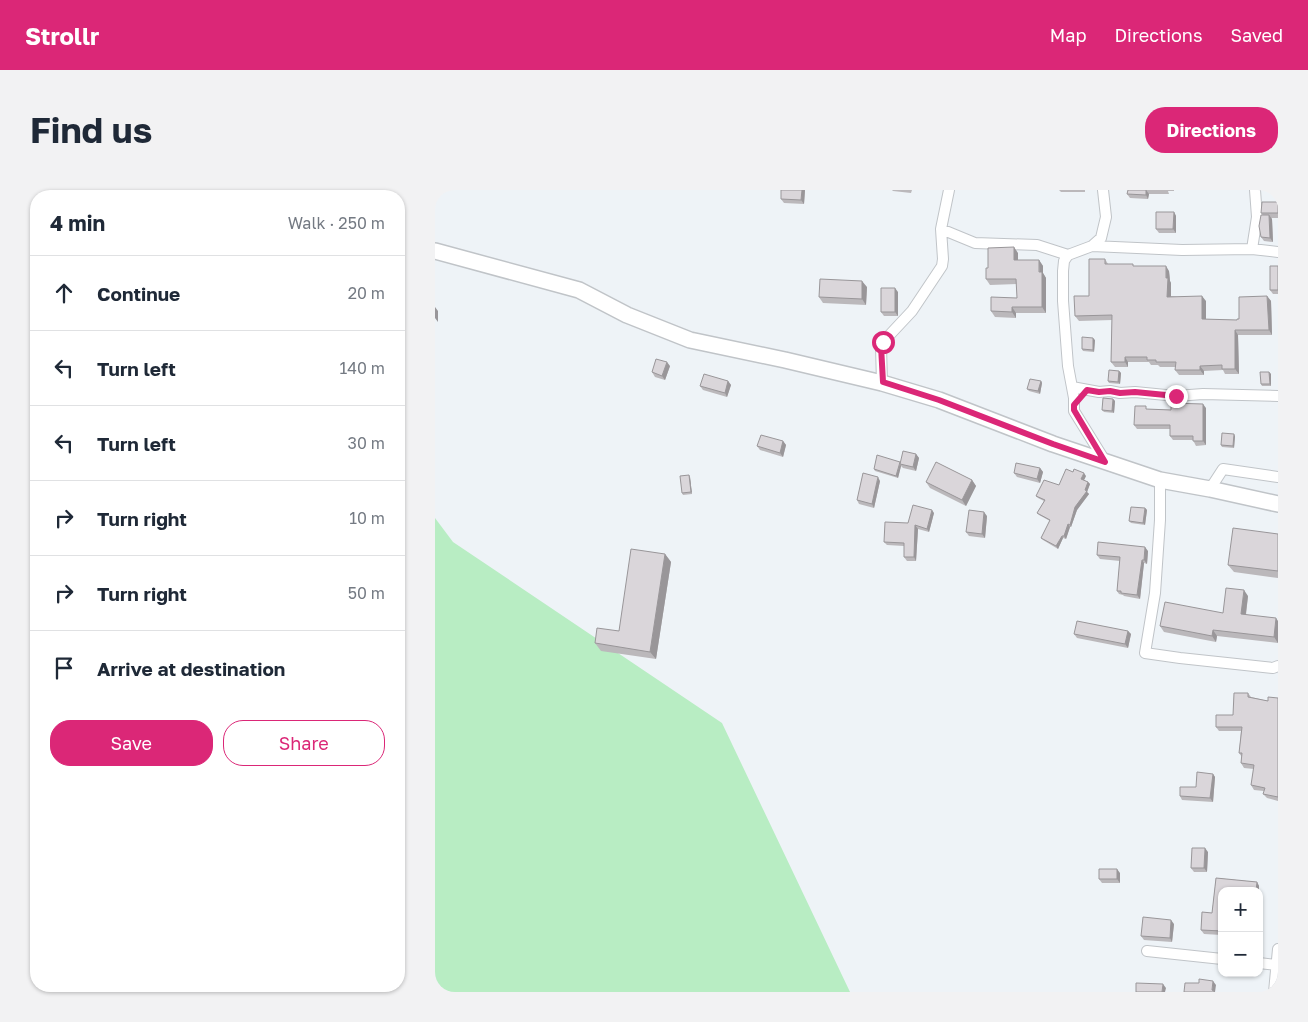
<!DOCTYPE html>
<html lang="en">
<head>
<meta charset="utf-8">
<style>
	:root { --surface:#fff; --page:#f2f2f3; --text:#1f2937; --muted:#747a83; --line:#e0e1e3; --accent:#db2777 }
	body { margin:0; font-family:"Golos Text",sans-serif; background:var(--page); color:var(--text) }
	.controls { position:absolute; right:15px; bottom:15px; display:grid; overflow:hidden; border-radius:10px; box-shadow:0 1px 4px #0004 }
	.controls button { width:45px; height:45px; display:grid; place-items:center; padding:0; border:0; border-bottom:1px solid var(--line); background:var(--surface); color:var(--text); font:25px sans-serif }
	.stop { position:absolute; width:15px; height:15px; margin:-11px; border:4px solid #db2777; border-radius:50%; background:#fff }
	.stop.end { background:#db2777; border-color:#fff; box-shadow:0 1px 5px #0008 }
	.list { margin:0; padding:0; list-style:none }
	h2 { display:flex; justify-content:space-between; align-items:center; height:65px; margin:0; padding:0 20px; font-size:21px }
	h2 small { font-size:16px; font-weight:400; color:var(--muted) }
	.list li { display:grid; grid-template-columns:32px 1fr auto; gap:15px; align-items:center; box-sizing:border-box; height:75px; padding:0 20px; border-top:1px solid var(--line) }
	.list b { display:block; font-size:19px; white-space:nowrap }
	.list em { font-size:16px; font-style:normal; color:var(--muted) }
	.actions { display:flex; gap:10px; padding:15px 20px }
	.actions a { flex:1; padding:11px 0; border:1px solid var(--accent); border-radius:20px; text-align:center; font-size:18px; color:var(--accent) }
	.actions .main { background:var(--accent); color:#fff }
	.icon { flex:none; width:28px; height:28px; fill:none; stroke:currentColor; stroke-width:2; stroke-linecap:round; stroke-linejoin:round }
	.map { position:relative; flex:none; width:843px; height:802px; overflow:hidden; border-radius:20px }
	header { display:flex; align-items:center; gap:30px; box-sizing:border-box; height:70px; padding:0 25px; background:var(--accent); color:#fff }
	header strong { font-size:24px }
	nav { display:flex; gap:28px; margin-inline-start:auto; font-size:18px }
	.intro { display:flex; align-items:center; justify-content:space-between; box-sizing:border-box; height:120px; padding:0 30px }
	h1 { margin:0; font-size:35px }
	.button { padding:12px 22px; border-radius:20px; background:var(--accent); color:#fff; font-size:18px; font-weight:700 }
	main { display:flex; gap:30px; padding:0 30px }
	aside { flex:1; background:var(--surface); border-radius:20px; box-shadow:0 1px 4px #0004 }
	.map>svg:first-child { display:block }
	.green { fill:#b8edc3 }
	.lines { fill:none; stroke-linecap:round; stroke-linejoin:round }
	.minor-casing { stroke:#c0c4c8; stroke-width:12 }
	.secondary-casing { stroke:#c0c4c8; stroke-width:18 }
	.minor { stroke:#fff; stroke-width:10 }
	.secondary { stroke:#fff; stroke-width:15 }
	.wall { fill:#bbb8bb }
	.shaded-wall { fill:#999699 }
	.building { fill:#dad6da; stroke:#999699 }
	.route { stroke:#db2777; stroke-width:6 }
</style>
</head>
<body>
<header>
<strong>Strollr</strong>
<nav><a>Map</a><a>Directions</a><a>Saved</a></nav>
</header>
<div class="intro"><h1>Find us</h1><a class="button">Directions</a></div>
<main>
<aside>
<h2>4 min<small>Walk · 250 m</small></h2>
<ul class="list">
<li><svg class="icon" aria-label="ahead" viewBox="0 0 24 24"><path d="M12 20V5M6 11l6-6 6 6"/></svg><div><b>Continue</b></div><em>20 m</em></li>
<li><svg class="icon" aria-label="left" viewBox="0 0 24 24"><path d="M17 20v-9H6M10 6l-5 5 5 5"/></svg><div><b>Turn left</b></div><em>140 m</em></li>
<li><svg class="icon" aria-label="left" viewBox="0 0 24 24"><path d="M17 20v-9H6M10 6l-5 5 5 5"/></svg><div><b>Turn left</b></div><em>30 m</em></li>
<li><svg class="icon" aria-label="right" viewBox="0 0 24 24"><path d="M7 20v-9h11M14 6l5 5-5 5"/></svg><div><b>Turn right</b></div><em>10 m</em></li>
<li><svg class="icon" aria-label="right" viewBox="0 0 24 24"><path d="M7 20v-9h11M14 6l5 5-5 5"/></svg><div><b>Turn right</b></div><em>50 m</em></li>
<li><svg class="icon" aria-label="arrive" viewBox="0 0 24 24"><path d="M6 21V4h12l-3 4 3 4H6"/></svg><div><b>Arrive at destination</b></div></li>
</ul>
<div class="actions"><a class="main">Save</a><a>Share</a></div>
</aside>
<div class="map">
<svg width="843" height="802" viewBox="0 0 843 802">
	<rect width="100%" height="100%" fill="#eef3f7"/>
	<path class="green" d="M 0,328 L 18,352 L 287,533 L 415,802 L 0,802 Z"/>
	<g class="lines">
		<g class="minor-casing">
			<path id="minor" d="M 668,0 L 671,27 L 666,48 L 657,56 L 633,65 L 629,71 L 628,81 L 628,111 L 633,176 L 639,208 L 639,221 L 670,271
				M 820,0 L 822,27 L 817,59 L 843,62
				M 506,39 L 540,53 L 602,55 L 633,65
				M 657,56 L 747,60 L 817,59
				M 447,193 L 446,156 L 448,152 L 477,121 L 507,76 L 508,69 L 506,39 L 514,0
				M 637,197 L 664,202 L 675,201 L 685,203 L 700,202 L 741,206 L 768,204 L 843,206
				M 725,290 L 725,330 L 720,403 L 710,463 L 745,468 L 838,478 L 843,476
				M 775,299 L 788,279 L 843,287
				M 712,761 L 787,769
				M 824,773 L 841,775
				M 839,802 L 843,759"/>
		</g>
		<g class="secondary-casing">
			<path id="secondary" d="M 0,61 L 144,100 L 192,125 L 255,150 L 350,170 L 447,193 L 504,210 L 618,254 L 725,290 L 775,299 L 843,314"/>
		</g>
		<use href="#minor" class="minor"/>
		<use href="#secondary" class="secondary"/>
	</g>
	<path class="wall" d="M 370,0 L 369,14 L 349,13 L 346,9 Z
		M 457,0 L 477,0 L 476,3 L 458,1 Z
		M 624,0 L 650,0 L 650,2 L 626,2 Z
		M 693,0 L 739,0 L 739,1 L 733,1 L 734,4 L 714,4 L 713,9 L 695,8 L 692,4 Z
		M 843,12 L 843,28 L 836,28 L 837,29 L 838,52 L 829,51 L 826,47 L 828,25 L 826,23 Z
		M 739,22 L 741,26 L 741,43 L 724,43 L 721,39 Z
		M 583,63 L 583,70 L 604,70 L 608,76 L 608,83 L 611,88 L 611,123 L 581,123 L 581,128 L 560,127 L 556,121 L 582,108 L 582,94 L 555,95 L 551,89 L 553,78 Z
		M 670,69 L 673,74 L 699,76 L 734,81 L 735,91 L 736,93 L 736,106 L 771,111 L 771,129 L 802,130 L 832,106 L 836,111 L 837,145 L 803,145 L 804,184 L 790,184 L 788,180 L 769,181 L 769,185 L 744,185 L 740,180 L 741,177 L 725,177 L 723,175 L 716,175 L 714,172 L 693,172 L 693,177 L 680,177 L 676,172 L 677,130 L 644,131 L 640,126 L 654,106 Z
		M 843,76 L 843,104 L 838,104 L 835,100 Z
		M 432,97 L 431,115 L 388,113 L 384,107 Z
		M 463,102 L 463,126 L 449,126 L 446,122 Z
		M 660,150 L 659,162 L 648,161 L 647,159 Z
		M 235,176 L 230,190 L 220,187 L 217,182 Z
		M 684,181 L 686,183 L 685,194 L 674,193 L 673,191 Z
		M 834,182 L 836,184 L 836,196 L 827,196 L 826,194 Z
		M 293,191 L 296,195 L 292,207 L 268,200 L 265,196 Z
		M 606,191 L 607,193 L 605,204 L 594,201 L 592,199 Z
		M 678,209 L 680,211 L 679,223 L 669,222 L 667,220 Z
		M 771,218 L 771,255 L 761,256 L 758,250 L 738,250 L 735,246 L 735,239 L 702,239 L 699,235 L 713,219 L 736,220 Z
		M 800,246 L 799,258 L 787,257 L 786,255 Z
		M 348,251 L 351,255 L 348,267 L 325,260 L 322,256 Z
		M 481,264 L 484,268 L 481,281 L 468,278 L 466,276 L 463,288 L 440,281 L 439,279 L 465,272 Z
		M 605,278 L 608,282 L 605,293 L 582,287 L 579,283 Z
		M 254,285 L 255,287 L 257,304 L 248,305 L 247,303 Z
		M 651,286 L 649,290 L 653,292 L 655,294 L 652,302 L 654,304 L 642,320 L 636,337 L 635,337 L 631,349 L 628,348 L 623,359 L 608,350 L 606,348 L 615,331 L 604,325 L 602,323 L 609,311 L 603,308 L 601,306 Z
		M 537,290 L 541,296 L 531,316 L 495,298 L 491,292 Z
		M 445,291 L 439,318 L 424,314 L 422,310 Z
		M 710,318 L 712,320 L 710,335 L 696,333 L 694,331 Z
		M 499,323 L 494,342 L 483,339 L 481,371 L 472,371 L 469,367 L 469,356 L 452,355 L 449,352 L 473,333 Z
		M 552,326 L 550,348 L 534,346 L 531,342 Z
		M 843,344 L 843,388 L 799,382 L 793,375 Z
		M 713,361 L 712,374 L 709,373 L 705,409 L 689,406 L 688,405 L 684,404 L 682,401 L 685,371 L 665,369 L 662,365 Z
		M 230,364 L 236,372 L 221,469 L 166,461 L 160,453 L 184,441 Z
		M 813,406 L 811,425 L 843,431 L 843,453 L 782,446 L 781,452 L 729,442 L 725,436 L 788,423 Z
		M 693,441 L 696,444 L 693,458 L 642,448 L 639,444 Z
		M 813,503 L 816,507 L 833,511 L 843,508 L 843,611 L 832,608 L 828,604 L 829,601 L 819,600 L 816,595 L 819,579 L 809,578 L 806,573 L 807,567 L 804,563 L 806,541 L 784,541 L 781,537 L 798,525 Z
		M 778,584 L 780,587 L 778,612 L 747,610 L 745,606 L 761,597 Z
		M 773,662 L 772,682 L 759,682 L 756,678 Z
		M 685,683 L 685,693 L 667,693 L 664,689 Z
		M 781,688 L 822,692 L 824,696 L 824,701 L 787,701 L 787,745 L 769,744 L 766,740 L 767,722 L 777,723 Z
		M 739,734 L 737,752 L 709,750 L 706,746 Z"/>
	<path class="shaded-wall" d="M 367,0 L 370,0 L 369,14 L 366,10 Z
		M 711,0 L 714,4 L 713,9 L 711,5 Z
		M 739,22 L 741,26 L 741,43 L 738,39 Z
		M 834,25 L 837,29 L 838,52 L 835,48 Z
		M 579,57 L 583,63 L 583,76 L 579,70 Z
		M 604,70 L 608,76 L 608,83 L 611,88 L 611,123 L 607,117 Z
		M 731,76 L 734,81 L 735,91 L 736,93 L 736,112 L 732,107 Z
		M 427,91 L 432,97 L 431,115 L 427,109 Z
		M 460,98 L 463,102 L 463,126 L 460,122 Z
		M 767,106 L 771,111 L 771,134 L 767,129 Z
		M 832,106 L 836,111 L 837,145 L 834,140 Z
		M 0,117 L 3,121 L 3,132 L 0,128 Z
		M 577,117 L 581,123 L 581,128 L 577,122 Z
		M 800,140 L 803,145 L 804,184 L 800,179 Z
		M 658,148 L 660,150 L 659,162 L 658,160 Z
		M 690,167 L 693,172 L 693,177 L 690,172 Z
		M 232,172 L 235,176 L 230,190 L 227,186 Z
		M 765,176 L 769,181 L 769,185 L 765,180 Z
		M 684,181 L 686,183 L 685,194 L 683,192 Z
		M 834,182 L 836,184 L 836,196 L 835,194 Z
		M 293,191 L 296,195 L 292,207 L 290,203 Z
		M 606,191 L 607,193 L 605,204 L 603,201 Z
		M 678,209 L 680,211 L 679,223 L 677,221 Z
		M 768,214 L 771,218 L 771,255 L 768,251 Z
		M 799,244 L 800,246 L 799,258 L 798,256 Z
		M 348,251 L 351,255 L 348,267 L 345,263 Z
		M 481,264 L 484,268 L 481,281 L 478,277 Z
		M 465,274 L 466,276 L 463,288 L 461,286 Z
		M 605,278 L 608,282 L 605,293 L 602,289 Z
		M 649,283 L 651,286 L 648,292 L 646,289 Z
		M 254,285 L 255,287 L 257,304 L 256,302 Z
		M 443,287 L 445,291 L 439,318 L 437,314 Z
		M 537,290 L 541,296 L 531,316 L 527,310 Z
		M 653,292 L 655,294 L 652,302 L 654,304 L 642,320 L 636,337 L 635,335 L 640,317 L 650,300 Z
		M 710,318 L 712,320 L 710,335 L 708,333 Z
		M 497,320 L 499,323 L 494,342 L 492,339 Z
		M 549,322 L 552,326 L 550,348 L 547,344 Z
		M 633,334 L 635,337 L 631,349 L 629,346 Z
		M 480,335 L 483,339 L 481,371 L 479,367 Z
		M 627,346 L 628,348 L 623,359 L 621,356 Z
		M 710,357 L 713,361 L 712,374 L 709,370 Z
		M 230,364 L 236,372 L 221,469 L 215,462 Z
		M 707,370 L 709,373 L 705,409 L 702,405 Z
		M 809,400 L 813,406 L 810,430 L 806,424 Z
		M 841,428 L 843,431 L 843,453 L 839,447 Z
		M 778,440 L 782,446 L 781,452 L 777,446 Z
		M 693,441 L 696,444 L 693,458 L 690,454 Z
		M 778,584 L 780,587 L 778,612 L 775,608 Z
		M 770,658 L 773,662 L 772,682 L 769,678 Z
		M 682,679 L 685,683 L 685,693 L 682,689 Z
		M 822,692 L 824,696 L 824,701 L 821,701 Z
		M 736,730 L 739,734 L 737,752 L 735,748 Z
		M 778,791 L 781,795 L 780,802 L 777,800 Z
		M 728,794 L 731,798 L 730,802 L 727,802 Z"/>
	<path class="building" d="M 346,0 L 367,0 L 366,10 L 346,9 Z
		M 693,0 L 711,0 L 711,5 L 692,4 Z
		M 827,12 L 843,12 L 843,23 L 826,23 Z
		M 721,22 L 739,22 L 738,39 L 721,39 Z
		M 826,25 L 834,25 L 835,48 L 826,47 L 824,36 Z
		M 579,57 L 579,70 L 604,70 L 604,82 L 607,82 L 607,117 L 577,117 L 577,122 L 556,121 L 556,107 L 582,108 L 581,89 L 551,89 L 551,78 L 553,78 L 553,58 Z
		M 654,69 L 670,69 L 670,74 L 698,74 L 698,76 L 731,76 L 731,88 L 733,88 L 732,107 L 767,106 L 767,129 L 802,130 L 802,129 L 804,129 L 804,107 L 832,106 L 834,140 L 800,140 L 800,179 L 787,179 L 787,175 L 765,176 L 765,180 L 740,180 L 741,172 L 721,172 L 721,170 L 712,170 L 712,167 L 690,167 L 690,172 L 676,172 L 677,125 L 640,126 L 639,106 L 654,106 Z
		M 835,76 L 843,76 L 843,100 L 835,100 Z
		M 385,89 L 427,91 L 427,109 L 384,107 Z
		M 446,98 L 460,98 L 460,122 L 446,122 Z
		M 647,147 L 658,148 L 658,160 L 647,159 Z
		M 221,169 L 232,172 L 227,186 L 217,182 Z
		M 674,180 L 684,181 L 683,192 L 673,191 Z
		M 825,182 L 834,182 L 835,194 L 826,194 Z
		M 269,184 L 293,191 L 290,203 L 265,196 Z
		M 595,189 L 606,191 L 603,201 L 592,199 Z
		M 668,208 L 678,209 L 677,221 L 667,220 Z
		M 736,213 L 768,214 L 768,251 L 758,251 L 758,246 L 735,246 L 735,235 L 699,235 L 700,216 L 711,216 L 711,219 L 736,220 Z
		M 787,243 L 799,244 L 798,256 L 786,255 Z
		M 326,245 L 348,251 L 345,263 L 322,256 Z
		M 468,261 L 481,264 L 478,277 L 465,274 Z
		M 442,265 L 465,272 L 461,286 L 439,279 Z
		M 501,272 L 537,290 L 527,310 L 491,292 Z
		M 581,273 L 605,278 L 602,289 L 579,283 Z
		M 631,279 L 638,282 L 639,279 L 649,283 L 646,289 L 653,292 L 650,300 L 652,301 L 640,317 L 635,335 L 633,334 L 629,346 L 627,346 L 621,356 L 606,348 L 615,330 L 602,323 L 610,310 L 601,306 L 609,290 L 624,295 Z
		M 428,283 L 443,287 L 437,314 L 422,310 Z
		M 254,285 L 256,302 L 247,303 L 245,286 Z
		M 478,315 L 497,320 L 492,339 L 480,335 L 479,367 L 469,367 L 469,353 L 449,352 L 450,332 L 473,333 Z
		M 696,317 L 710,318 L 708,333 L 694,331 Z
		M 534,320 L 549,322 L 547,344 L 531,342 Z
		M 798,338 L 843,344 L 843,381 L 793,375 Z
		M 663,352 L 710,357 L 709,370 L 707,370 L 702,405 L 686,403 L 686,401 L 682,401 L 685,367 L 662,365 Z
		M 196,359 L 230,364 L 215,462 L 160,453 L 162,438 L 184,441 Z
		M 791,398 L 809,400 L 806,424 L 841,428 L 839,447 L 778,440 L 777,446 L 725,436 L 730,412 L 788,423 Z
		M 642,431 L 693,441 L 690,454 L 639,444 Z
		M 799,503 L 813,503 L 813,507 L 833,511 L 833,507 L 843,508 L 843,607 L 828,604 L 830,598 L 816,595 L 819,575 L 806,573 L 807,563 L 804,563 L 807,537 L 781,537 L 781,525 L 798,525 Z
		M 762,582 L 778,584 L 775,608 L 745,606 L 745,597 L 761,597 Z
		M 757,658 L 770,658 L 769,678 L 756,678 Z
		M 664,679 L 682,679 L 682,689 L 664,689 Z
		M 781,688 L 822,692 L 821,701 L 787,701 L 787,741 L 766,740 L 767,722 L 777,723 Z
		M 708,727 L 736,730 L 735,748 L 706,746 Z
		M 764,789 L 778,791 L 777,800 L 780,802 L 749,802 L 750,793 L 764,793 Z
		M 701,793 L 728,794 L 727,802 L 701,802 Z"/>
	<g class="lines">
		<path class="route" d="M 448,152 L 446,156 L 448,192 L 504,210 L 618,254 L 670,272 L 639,220 L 639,215 L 652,200 L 664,202 L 675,201 L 685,203 L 700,202 L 741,206"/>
	</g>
</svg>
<div class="controls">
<button>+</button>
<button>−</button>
</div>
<div class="stop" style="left:448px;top:152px"></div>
<div class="stop end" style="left:741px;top:206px"></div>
</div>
</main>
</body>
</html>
